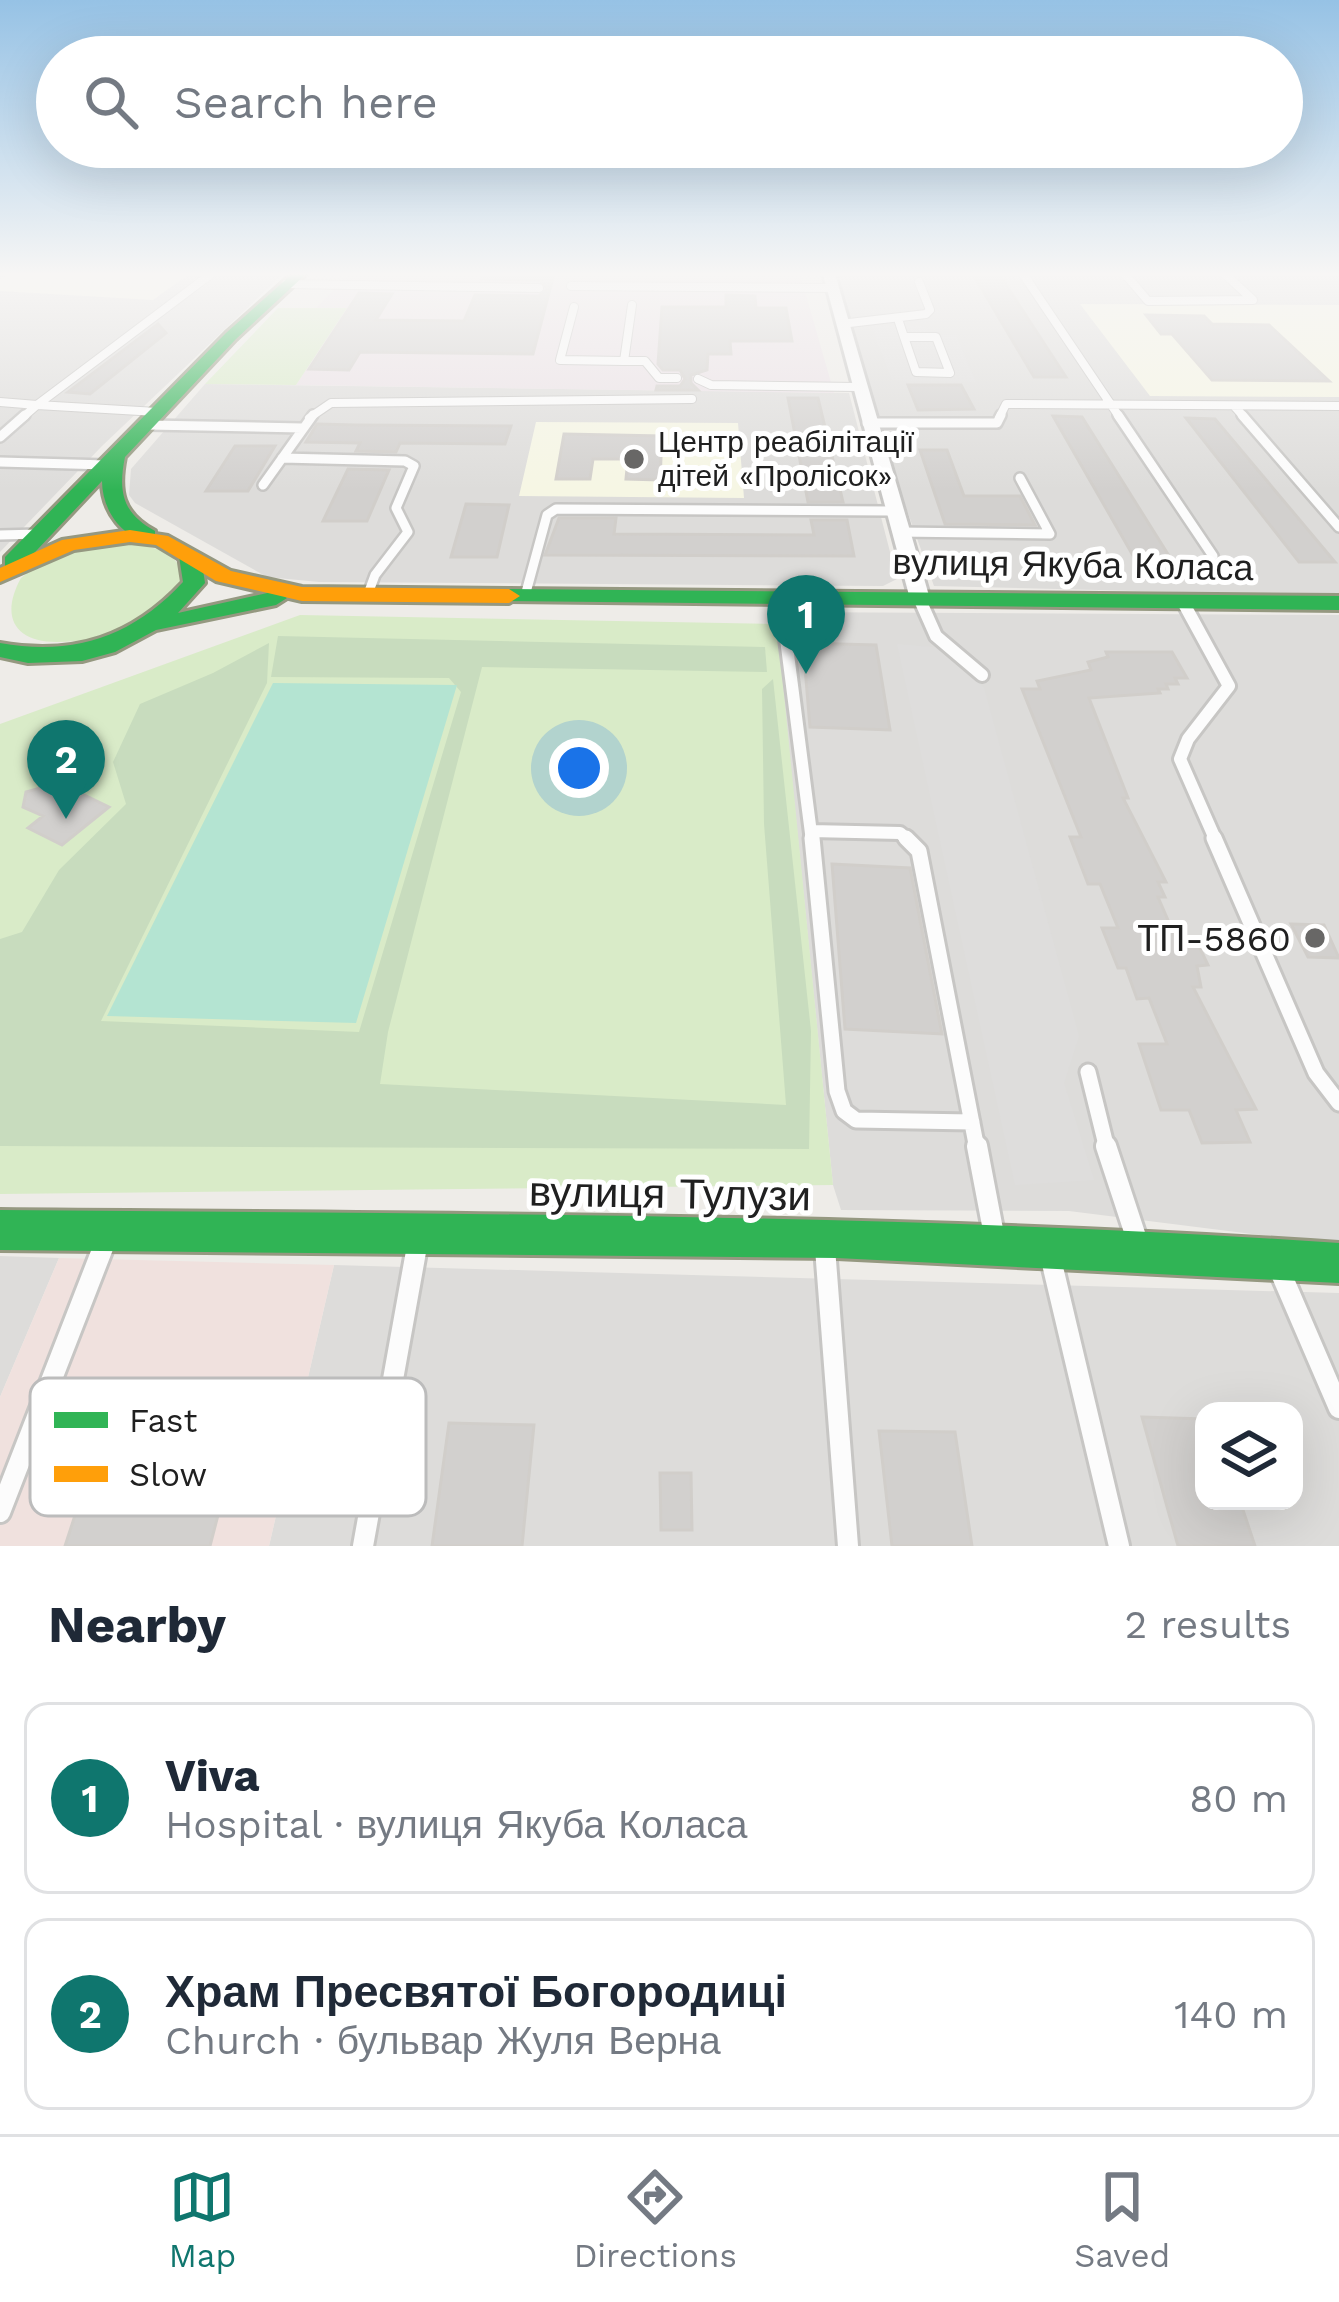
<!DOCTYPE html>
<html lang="en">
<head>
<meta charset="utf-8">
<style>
	:root { --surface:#fff; --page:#f6f6f7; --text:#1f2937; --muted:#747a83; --line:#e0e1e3; --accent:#0f766e }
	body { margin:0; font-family:"Work Sans",sans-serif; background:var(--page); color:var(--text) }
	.controls { position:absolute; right:36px; bottom:36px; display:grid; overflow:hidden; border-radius:24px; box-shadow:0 12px 48px #0002 }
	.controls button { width:108px; height:108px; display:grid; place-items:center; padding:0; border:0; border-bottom:3px solid var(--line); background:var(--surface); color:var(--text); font:60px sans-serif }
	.you { position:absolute; left:579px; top:768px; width:42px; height:42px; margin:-30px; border:9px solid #fff; border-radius:50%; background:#1a73e8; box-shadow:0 0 0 18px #1a73e833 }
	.badge { display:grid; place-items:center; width:78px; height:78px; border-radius:50%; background:var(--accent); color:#fff; font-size:39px; font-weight:700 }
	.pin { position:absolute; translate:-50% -99px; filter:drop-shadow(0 3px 6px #0008) }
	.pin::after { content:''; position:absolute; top:63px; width:42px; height:36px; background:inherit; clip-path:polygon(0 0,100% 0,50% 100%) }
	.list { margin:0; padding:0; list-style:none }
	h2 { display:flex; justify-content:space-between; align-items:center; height:156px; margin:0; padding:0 48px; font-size:51px }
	h2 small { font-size:39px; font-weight:400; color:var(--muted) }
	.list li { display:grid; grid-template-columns:78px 1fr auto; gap:36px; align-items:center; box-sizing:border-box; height:192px; margin:0 24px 24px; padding:0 24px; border:3px solid var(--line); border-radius:24px }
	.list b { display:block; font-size:45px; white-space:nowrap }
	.list p { margin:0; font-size:39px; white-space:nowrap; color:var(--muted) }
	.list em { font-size:39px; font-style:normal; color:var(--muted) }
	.icon { flex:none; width:66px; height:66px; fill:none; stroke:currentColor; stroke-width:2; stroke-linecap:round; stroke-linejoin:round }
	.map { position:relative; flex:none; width:1339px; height:1546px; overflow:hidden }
	.search { position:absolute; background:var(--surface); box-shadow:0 12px 48px #0002; left:36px; right:36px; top:36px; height:132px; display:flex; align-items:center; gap:30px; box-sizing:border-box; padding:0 42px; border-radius:66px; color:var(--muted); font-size:45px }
	.sheet { height:588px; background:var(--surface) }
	nav { display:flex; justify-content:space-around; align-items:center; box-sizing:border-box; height:168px; border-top:3px solid var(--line); background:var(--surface); font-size:33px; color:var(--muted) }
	nav a { display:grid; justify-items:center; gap:6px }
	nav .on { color:var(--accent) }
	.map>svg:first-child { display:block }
	.residential { fill:#dddcda; fill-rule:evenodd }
	.commercial { fill:#f0e1de }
	.industrial { fill:#ebe1e6 }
	.education { fill:#f6f6e4 }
	.grass { fill:#d9ebc8 }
	.forest { fill:#c8dcbe }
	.pitch { fill:#b4e4d2 }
	.parking { fill:#dedddc }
	.building { fill:#d2d0ce; stroke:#d1ceca; stroke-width:3 }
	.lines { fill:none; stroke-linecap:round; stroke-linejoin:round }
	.lane-far4-casing { stroke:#c7c6c4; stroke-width:10 }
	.lane-far3-casing { stroke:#c7c6c4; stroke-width:14 }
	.lane-far2-casing { stroke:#c7c6c4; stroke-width:18 }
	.lane-far1-casing { stroke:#c7c6c4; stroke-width:21 }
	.lane-casing { stroke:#c7c6c4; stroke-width:26 }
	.street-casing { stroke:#c7c6c4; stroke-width:6 }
	.fast-casing { stroke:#959880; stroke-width:6 }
	.slow-casing { stroke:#959880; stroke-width:6 }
	.lane-far4 { stroke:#fcfcfc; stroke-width:8 }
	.lane-far3 { stroke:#fcfcfc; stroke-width:9 }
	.lane-far2 { stroke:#fcfcfc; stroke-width:12 }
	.lane-far1 { stroke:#fcfcfc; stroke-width:15 }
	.lane { stroke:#fcfcfc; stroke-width:20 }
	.street { fill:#fcfcfc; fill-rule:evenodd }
	.fast { fill:#30b455; fill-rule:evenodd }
	.slow { fill:#ff9f0a; fill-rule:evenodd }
	.poi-dot { fill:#686766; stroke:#fff; stroke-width:4.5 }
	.labels { text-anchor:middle; stroke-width:10; stroke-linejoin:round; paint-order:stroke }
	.far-poi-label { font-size:30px; fill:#202020; stroke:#fff; text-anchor:start }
	.street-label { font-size:36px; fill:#202020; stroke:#fff }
	.poi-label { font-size:36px; fill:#202020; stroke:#fff; text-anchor:end }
	.near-street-label { font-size:42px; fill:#202020; stroke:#fff }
	.key { fill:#fff; stroke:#bcbcbc; stroke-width:3 }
	.key-label { font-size:33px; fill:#202020 }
</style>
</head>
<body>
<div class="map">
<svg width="1339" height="1546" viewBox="0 0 1339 1546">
	<rect width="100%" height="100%" fill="#eeece8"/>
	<path class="residential" d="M 0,274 L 283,274 L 102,446 L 0,552 Z
		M 838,274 L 1339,274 L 1339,596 L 934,586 L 874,418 Z
		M 205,384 L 849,393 L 897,579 L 883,586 L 319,582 L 267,577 L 135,503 L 129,495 L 131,469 Z
		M 775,612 L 1339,615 L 1339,1245 L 1069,1211 L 841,1210 L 833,1185 Z
		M 0,1256 L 59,1258 L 0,1397 Z
		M 334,1265 L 1339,1293 L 1339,1546 L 269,1546 ZM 1204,1411 L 1294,1411 L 1294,1501 L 1204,1501 Z"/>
	<path class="commercial" d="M 59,1258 L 334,1265 L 269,1546 L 0,1546 L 0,1397 Z"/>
	<path class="industrial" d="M 349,274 L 800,274 L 834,393 L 296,385 L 346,309 L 316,308 Z"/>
	<path class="education" d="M 10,274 L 189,274 L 153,300 L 0,291 L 0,279 Z
		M 1080,304 L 1339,305 L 1339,397 L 1150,396 Z
		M 536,422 L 738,423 L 744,498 L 519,496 Z"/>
	<path class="grass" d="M 278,308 L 347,308 L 296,385 L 205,384 Z
		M 127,543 C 207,551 190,600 130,627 C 107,637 82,642 57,642 C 14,642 0,616 21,578 C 49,555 92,546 127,543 Z
		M 300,615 L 777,624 L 833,1185 L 0,1194 L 0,724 Z"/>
	<path class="forest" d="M 278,636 L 765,647 L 767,672 L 482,667 L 388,1032 L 380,1084 L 786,1105 L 764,824 L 762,689 L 773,679 L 811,1031 L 809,1149 L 0,1146 L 0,939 L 22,932 L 59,870 L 126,804 L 113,762 L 140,704 L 213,673 L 269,643 L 267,683 L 101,1021 L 359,1032 L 461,692 L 449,678 L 271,677 Z"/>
	<path class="pitch" d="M 273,683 L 457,685 L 356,1023 L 107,1016 Z"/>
	<path class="parking" d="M 871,326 L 924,326 L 929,335 L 956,335 L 976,382 L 892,380 Z
		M 897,644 L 944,648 L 984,688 L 1079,1036 L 1064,1083 L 1094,1180 L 1015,1185 Z"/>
	<path class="building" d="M 484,274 L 554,274 L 533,354 L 360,352 L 349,370 L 309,369 L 359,293 L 392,294 L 376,320 L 464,321 L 475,295 L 539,296 L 547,289 L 540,280 L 482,279 Z
		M 973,274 L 999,274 L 1066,377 L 1034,377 Z
		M 726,295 L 755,296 L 756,308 L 786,308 L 792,341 L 730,341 L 731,354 L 708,354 L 707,370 L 691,375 L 691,383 L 698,390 L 656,390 L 657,386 L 680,386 L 685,379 L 680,370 L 663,370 L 658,364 L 662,307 L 726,307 Z
		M 1146,315 L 1204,316 L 1212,324 L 1269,325 L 1329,381 L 1212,380 L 1172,334 L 1161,334 Z
		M 158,324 L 166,333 L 90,394 L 68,392 Z
		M 908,385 L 961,385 L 974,409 L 918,410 Z
		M 788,398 L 818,398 L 843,502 L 808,502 Z
		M 1053,416 L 1082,417 L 1171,559 L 1135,559 Z
		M 1186,418 L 1215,419 L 1335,562 L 1299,562 Z
		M 317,424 L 356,425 L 511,426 L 505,444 L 400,443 L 396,452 L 356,451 L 360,443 L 306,442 Z
		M 564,434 L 662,436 L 660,480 L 626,479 L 628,459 L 593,459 L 590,479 L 556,479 Z
		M 235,446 L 275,446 L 248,491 L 206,491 Z
		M 920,450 L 947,450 L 964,496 L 1020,496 L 1035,525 L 945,524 Z
		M 348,469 L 389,470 L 367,521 L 323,521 Z
		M 466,504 L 509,505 L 497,557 L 451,557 Z
		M 559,518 L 616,518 L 614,534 L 814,535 L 811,520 L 847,520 L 854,556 L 545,555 Z
		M 803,643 L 876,645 L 890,730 L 810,727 Z
		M 1106,652 L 1172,652 L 1187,678 L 1175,678 L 1178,684 L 1166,684 L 1168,689 L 1158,689 L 1160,693 L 1089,698 L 1128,798 L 1123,798 L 1166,882 L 1158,882 L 1165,897 L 1158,897 L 1177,941 L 1196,940 L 1208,965 L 1197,966 L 1201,987 L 1193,987 L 1256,1109 L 1236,1110 L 1250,1142 L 1202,1143 L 1189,1110 L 1161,1110 L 1139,1044 L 1167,1044 L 1149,998 L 1137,999 L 1126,968 L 1118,968 L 1102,928 L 1118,928 L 1100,884 L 1088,884 L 1070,837 L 1081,837 L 1022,689 L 1040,689 L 1037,681 L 1091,670 L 1088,662 L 1108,657 Z
		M 51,785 L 71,795 L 76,791 L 109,807 L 62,845 L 28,828 L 43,816 L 23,807 L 26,792 Z
		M 832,864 L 910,868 L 942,1034 L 845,1029 Z
		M 1291,924 L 1324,925 L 1339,958 L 1308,957 Z
		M 1142,1417 L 1204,1419 L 1204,1501 L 1240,1501 L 1255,1546 L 1178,1546 Z
		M 449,1423 L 534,1425 L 522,1546 L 432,1546 Z
		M 879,1431 L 955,1432 L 972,1546 L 892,1546 Z
		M 177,1434 L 239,1434 L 210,1546 L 65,1546 L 95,1454 L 171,1454 Z
		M 660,1473 L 691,1473 L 692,1530 L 661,1530 Z"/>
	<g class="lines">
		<g class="lane-far4-casing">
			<path id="lane-far4" d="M 1023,274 L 1120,418
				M 1125,274 L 1148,301 L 1253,300 L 1225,274
				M 286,284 L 539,288
				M 571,286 L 832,288
				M 574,307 L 560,360 L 624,361 L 632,305
				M 898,319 L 904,337
				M 841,324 L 926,314 L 930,310 L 919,282
				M 904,337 L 936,337 L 950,373 L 916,372 Z
				M 624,361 L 645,361 L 659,378 L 677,378
				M 698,379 L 711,385 L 857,387
				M 0,402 L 37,405 L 22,418
				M 1234,406 L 1245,418
				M 157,412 L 37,405 L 211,274
				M 309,418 L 331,403 L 692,399
				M 999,418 L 1006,404 L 1339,406"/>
		</g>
		<g class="lane-far3-casing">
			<path id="lane-far3" d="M 1118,415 L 1213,556
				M 1242,415 L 1339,527
				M 867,423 L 997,423 L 1001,415
				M 148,425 L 302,428
				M 0,437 L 25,415
				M 282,458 L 405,461 L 414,466 L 396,508 L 408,532 L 375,575 L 368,594
				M 0,462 L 107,465
				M 263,485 L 313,415
				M 898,532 L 1050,534 L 1020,478
				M 0,535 L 38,534
				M 525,596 L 547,515 L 556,509 L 892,511
				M 781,598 L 782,603"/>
		</g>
		<g class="lane-far2-casing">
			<path id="lane-far2" d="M 781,600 L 812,841
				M 920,600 L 936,636 L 982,675
				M 1183,602 L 1229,686 L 1188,739 L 1180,759 L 1216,841
				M 811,831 L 900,833 L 909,841"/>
		</g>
		<g class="lane-far1-casing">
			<path id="lane-far1" d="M 812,838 L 837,1091 L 844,1111 L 856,1120 L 972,1122
				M 906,838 L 919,851 L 977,1149
				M 1214,838 L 1316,1073 L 1339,1103
				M 1088,1072 L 1107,1149"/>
		</g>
		<g class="lane-casing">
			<path id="lane" d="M 977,1146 L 994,1235
				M 1106,1146 L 1136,1237
				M 825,1248 L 848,1546
				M 1050,1255 L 1119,1546
				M 1280,1271 L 1339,1408
				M 0,1512 L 104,1245
				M 363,1546 L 417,1246"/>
		</g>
		<g class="street-casing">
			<path id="street" d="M 823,274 L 835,274 L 930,599 L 927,603 L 913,603 L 910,599 Z"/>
		</g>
		<g class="fast-casing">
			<path id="fast" d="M 292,274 L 306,274 L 236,339 L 125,457 C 118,491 122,513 155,531 L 155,539 C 123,543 102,510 102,481 L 21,567 L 5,567 L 5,557 L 226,333 Z
				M 190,550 L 201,556 L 205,583 L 178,613 L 276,591 L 287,598 L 276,605 L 156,630 L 115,652 L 82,661 L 28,663 L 0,657 L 0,643 C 74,656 132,637 183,582 L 179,556 Z
				M 509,589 L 1339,596 L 1339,610 L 501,601 L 501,591 Z
				M 0,1210 C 447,1214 893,1213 1339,1243 L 1339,1283 L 837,1258 L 0,1250 Z"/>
		</g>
		<g class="slow-casing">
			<path id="slow" d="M 130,530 L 168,536 L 231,571 L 302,587 L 509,589 L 520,596 L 509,603 L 302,601 L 216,581 L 156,545 L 130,542 L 74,550 L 0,582 L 0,568 L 62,540 Z"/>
		</g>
		<use href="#lane-far4" class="lane-far4"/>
		<use href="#lane-far3" class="lane-far3"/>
		<use href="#lane-far2" class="lane-far2"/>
		<use href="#lane-far1" class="lane-far1"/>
		<use href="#lane" class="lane"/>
		<use href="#street" class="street"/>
		<use href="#fast" class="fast"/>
		<use href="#slow" class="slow"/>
	</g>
	<linearGradient id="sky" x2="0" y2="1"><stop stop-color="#96c2e5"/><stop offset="0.56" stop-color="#f7f6f5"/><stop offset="1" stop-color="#f7f6f5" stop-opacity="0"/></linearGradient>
	<rect width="1339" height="490" fill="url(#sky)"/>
	<g class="poi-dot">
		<circle cx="634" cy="459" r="12"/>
		<circle cx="1315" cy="938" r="12"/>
	</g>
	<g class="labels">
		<g class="far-poi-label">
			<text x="658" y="452">Центр реабілітації<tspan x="658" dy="34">дітей «Пролісок»</tspan></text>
		</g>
		<g class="street-label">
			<text transform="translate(1073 564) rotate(1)" y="13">вулиця Якуба Коласа</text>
		</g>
		<g class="poi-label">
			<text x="1291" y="951">ТП-5860</text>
		</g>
		<g class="near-street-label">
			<text transform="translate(670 1193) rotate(1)" y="15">вулиця Тулузи</text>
		</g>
	</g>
	<rect x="30" y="1378" width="396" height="138" rx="18" class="key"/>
	<rect x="54" y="1412" width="54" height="16" fill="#30b455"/>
	<rect x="54" y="1466" width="54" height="16" fill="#ff9f0a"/>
	<g class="key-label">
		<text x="129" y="1432">Fast</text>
		<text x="129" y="1486">Slow</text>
	</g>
</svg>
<div class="controls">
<button><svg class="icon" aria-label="layers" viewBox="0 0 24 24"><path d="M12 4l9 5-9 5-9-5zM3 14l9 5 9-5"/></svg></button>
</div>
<div class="you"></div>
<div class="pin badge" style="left:806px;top:674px">1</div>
<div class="pin badge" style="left:66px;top:819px">2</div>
<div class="search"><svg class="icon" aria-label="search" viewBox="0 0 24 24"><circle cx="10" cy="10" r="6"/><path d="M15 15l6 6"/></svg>Search here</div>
</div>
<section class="sheet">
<h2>Nearby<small>2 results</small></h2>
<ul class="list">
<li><span class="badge">1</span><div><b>Viva</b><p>Hospital · вулиця Якуба Коласа</p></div><em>80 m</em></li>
<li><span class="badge">2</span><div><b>Храм Пресвятої Богородиці</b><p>Church · бульвар Жуля Верна</p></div><em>140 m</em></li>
</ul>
</section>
<nav>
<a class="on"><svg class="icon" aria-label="map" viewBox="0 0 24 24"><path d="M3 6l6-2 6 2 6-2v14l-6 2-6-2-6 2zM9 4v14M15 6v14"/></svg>Map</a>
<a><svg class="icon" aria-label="directions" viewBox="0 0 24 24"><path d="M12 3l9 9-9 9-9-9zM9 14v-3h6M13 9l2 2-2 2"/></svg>Directions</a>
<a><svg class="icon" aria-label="saved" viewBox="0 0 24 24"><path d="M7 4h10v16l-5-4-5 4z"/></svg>Saved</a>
</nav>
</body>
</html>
